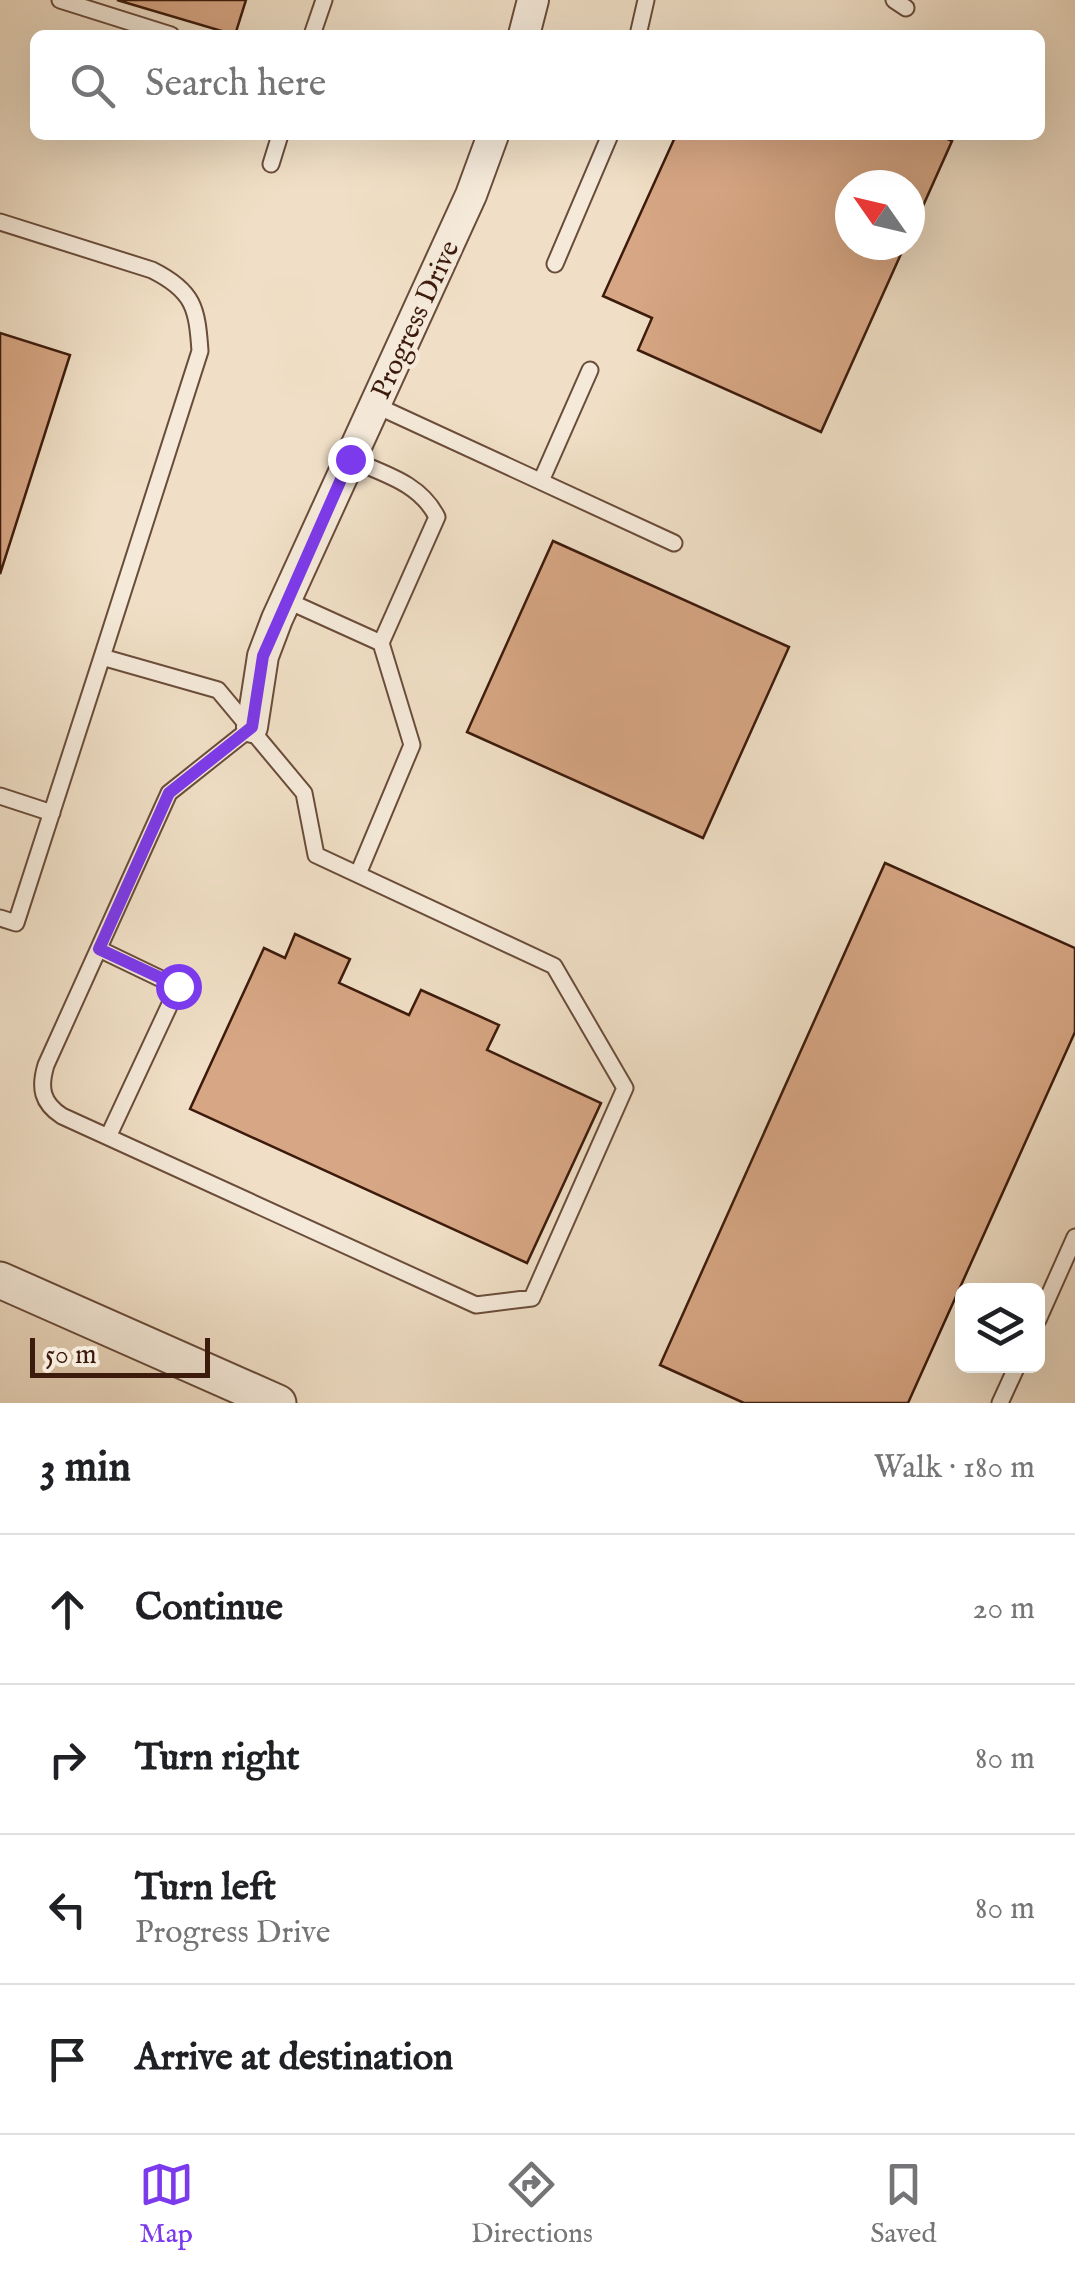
<!DOCTYPE html>
<html lang="en">
<head>
<meta charset="utf-8">
<style>
	:root { --surface:#fff; --page:#f2f2f2; --text:#202124; --muted:#757577; --line:#e0e0e0; --accent:#7c3aed }
	body { margin:0; font-family:"IM FELL English",serif; background:var(--page); color:var(--text) }
	.controls { position:absolute; right:30px; bottom:30px; display:grid; overflow:hidden; border-radius:15px; box-shadow:0 10px 40px #0002 }
	.controls button { width:90px; height:90px; display:grid; place-items:center; padding:0; border:0; border-bottom:2px solid var(--line); background:var(--surface); color:var(--text); font:50px sans-serif }
	.compass { position:absolute; left:835px; top:170px; width:90px; height:90px; border-radius:50%; background:var(--surface); box-shadow:0 10px 40px #0002; rotate:304deg }
	.scale { position:absolute; left:30px; bottom:25px; width:180px; box-sizing:border-box; padding-left:10px; border:5px solid #3d1b0c; border-top:0; font-size:28px; line-height:35px; white-space:nowrap; color:#3d1b0c; -webkit-text-stroke:8px #f5eada; paint-order:stroke }
	.stop { position:absolute; width:30px; height:30px; margin:-22px; border:8px solid #7c3aed; border-radius:50%; background:#fff }
	.stop.end { background:#7c3aed; border-color:#fff; box-shadow:0 2px 10px #0008 }
	.list { margin:0; padding:0; list-style:none }
	h2 { display:flex; justify-content:space-between; align-items:center; height:130px; margin:0; padding:0 40px; font-size:42px }
	h2 small { font-size:32px; font-weight:400; color:var(--muted) }
	.list li { display:grid; grid-template-columns:65px 1fr auto; gap:30px; align-items:center; box-sizing:border-box; height:150px; padding:0 40px; border-top:2px solid var(--line) }
	.list b { display:block; font-size:38px; white-space:nowrap }
	.list p { margin:0; font-size:32px; white-space:nowrap; color:var(--muted) }
	.list em { font-size:32px; font-style:normal; color:var(--muted) }
	.icon { flex:none; width:55px; height:55px; fill:none; stroke:currentColor; stroke-width:2; stroke-linecap:round; stroke-linejoin:round }
	.map { position:relative; flex:none; width:1075px; height:1403px; overflow:hidden }
	.search { position:absolute; background:var(--surface); box-shadow:0 10px 40px #0002; left:30px; right:30px; top:30px; height:110px; display:flex; align-items:center; gap:25px; box-sizing:border-box; padding:0 35px; border-radius:15px; color:var(--muted); font-size:38px }
	.sheet { height:730px; background:var(--surface) }
	nav { display:flex; justify-content:space-around; align-items:center; box-sizing:border-box; height:140px; border-top:2px solid var(--line); background:var(--surface); font-size:28px; color:var(--muted) }
	nav a { display:grid; justify-items:center; gap:5px }
	nav .on { color:var(--accent) }
	.map>svg:first-child { display:block }
	.building { fill:#d7a684; stroke:#3d1b0c; stroke-width:2.5 }
	.lines { fill:none; stroke-linecap:round; stroke-linejoin:round }
	.service-casing { stroke:#6a4c3a; stroke-width:19 }
	.minor-casing { stroke:#6a4c3a; stroke-width:34 }
	.tertiary-casing { stroke:#6a4c3a; stroke-width:39 }
	.service { stroke:#f5eada; stroke-width:15 }
	.minor { stroke:#f5eada; stroke-width:30 }
	.tertiary { stroke:#f5eada; stroke-width:35 }
	.route { stroke:#7c3aed; stroke-width:12 }
	.labels { text-anchor:middle; stroke-width:9; stroke-linejoin:round; paint-order:stroke }
	.street-label { font-size:28px; fill:#3d1b0c; stroke:#f5eada }
</style>
</head>
<body>
<div class="map">
<svg width="1075" height="1403" viewBox="0 0 1075 1403">
	<rect width="100%" height="100%" fill="#f0dfc6"/>
	<filter id="stains"><feTurbulence type="fractalNoise" baseFrequency=".002" numOctaves="4"/><feColorMatrix values="0 0 0 0 .2 0 0 0 0 .09 0 0 0 0 .02 0 0 0 .5 -.17"/></filter>
	<radialGradient id="worn" r=".72"><stop offset=".6" stop-color="#630" stop-opacity="0"/><stop offset="1" stop-color="#630" stop-opacity=".3"/></radialGradient>
	<path class="building" d="M 117,0 L 246,0 L 235,35 Z
		M 676,135 L 939,135 L 952,141 L 910,235 L 910,185 L 850,185 L 850,245 L 905,245 L 821,432 L 638,350 L 652,318 L 603,296 Z
		M 0,333 L 70,355 L 0,574 Z
		M 553,541 L 789,647 L 703,838 L 467,732 Z
		M 885,863 L 1075,948 L 1075,1032 L 908,1403 L 744,1403 L 660,1365 Z
		M 295,934 L 350,959 L 339,983 L 409,1015 L 421,990 L 499,1025 L 487,1050 L 601,1103 L 527,1263 L 190,1109 L 264,948 L 285,958 Z"/>
	<g class="lines">
		<g class="service-casing">
			<path id="service" d="M 60,0 L 171,35
				M 894,0 L 906,8
				M 312,35 L 324,0
				M 638,35 L 646,0
				M 271,164 L 280,135
				M 0,222 L 152,270 C 194,291 197,308 200,351 L 102,657
				M 555,264 L 610,135
				M 375,405 L 674,543
				M 541,481 L 590,370
				M 286,600 L 381,643 L 437,517 C 420,483 384,474 350,459
				M 0,796 L 52,813
				M 358,874 L 412,745 L 381,643
				M 0,918 L 16,923 L 102,657 L 218,690 L 304,793 L 316,855 L 554,966 L 625,1088 L 532,1298 L 476,1305 L 62,1116 C 42,1103 39,1088 46,1065 L 169,793 L 252,727
				M 99,949 L 178,987 L 108,1137
				M 1038,1320 L 1075,1237
				M 1000,1403 L 1017,1366"/>
		</g>
		<g class="minor-casing">
			<path id="minor" d="M 524,35 L 533,0
				M 252,727 L 263,656 L 277,619 L 471,195 L 493,135"/>
		</g>
		<g class="tertiary-casing">
			<path id="tertiary" d="M 0,1280 L 278,1403"/>
		</g>
		<use href="#service" class="service"/>
		<use href="#minor" class="minor"/>
		<use href="#tertiary" class="tertiary"/>
	</g>
	<g class="lines">
		<path class="route" d="M 178,986 L 99,949 L 169,793 L 252,727 L 263,656 L 350,459"/>
	</g>
	<g class="labels">
		<g class="street-label">
			<text transform="translate(414 319) rotate(-65)" y="10">Progress Drive</text>
		</g>
	</g>
	<rect width="100%" height="100%" filter="url(#stains)"/>
	<rect width="100%" height="100%" fill="url(#worn)"/>
</svg>
<div class="controls">
<button><svg class="icon" aria-label="layers" viewBox="0 0 24 24"><path d="M12 4l9 5-9 5-9-5zM3 14l9 5 9-5"/></svg></button>
</div>
<svg class="compass" viewBox="-18 -18 36 36"><path d="M0-13l5 13h-10z" fill="#e53935"/><path d="M0 13l5-13h-10z" fill="#757577"/></svg>
<div class="scale">50 m</div>
<div class="stop" style="left:178px;top:986px"></div>
<div class="stop end" style="left:350px;top:459px"></div>
<div class="search"><svg class="icon" aria-label="search" viewBox="0 0 24 24"><circle cx="10" cy="10" r="6"/><path d="M15 15l6 6"/></svg>Search here</div>
</div>
<section class="sheet">
<h2>3 min<small>Walk · 180 m</small></h2>
<ul class="list">
<li><svg class="icon" aria-label="ahead" viewBox="0 0 24 24"><path d="M12 20V5M6 11l6-6 6 6"/></svg><div><b>Continue</b></div><em>20 m</em></li>
<li><svg class="icon" aria-label="right" viewBox="0 0 24 24"><path d="M7 20v-9h11M14 6l5 5-5 5"/></svg><div><b>Turn right</b></div><em>80 m</em></li>
<li><svg class="icon" aria-label="left" viewBox="0 0 24 24"><path d="M17 20v-9H6M10 6l-5 5 5 5"/></svg><div><b>Turn left</b><p>Progress Drive</p></div><em>80 m</em></li>
<li><svg class="icon" aria-label="arrive" viewBox="0 0 24 24"><path d="M6 21V4h12l-3 4 3 4H6"/></svg><div><b>Arrive at destination</b></div></li>
</ul>
</section>
<nav>
<a class="on"><svg class="icon" aria-label="map" viewBox="0 0 24 24"><path d="M3 6l6-2 6 2 6-2v14l-6 2-6-2-6 2zM9 4v14M15 6v14"/></svg>Map</a>
<a><svg class="icon" aria-label="directions" viewBox="0 0 24 24"><path d="M12 3l9 9-9 9-9-9zM9 14v-3h6M13 9l2 2-2 2"/></svg>Directions</a>
<a><svg class="icon" aria-label="saved" viewBox="0 0 24 24"><path d="M7 4h10v16l-5-4-5 4z"/></svg>Saved</a>
</nav>
</body>
</html>
